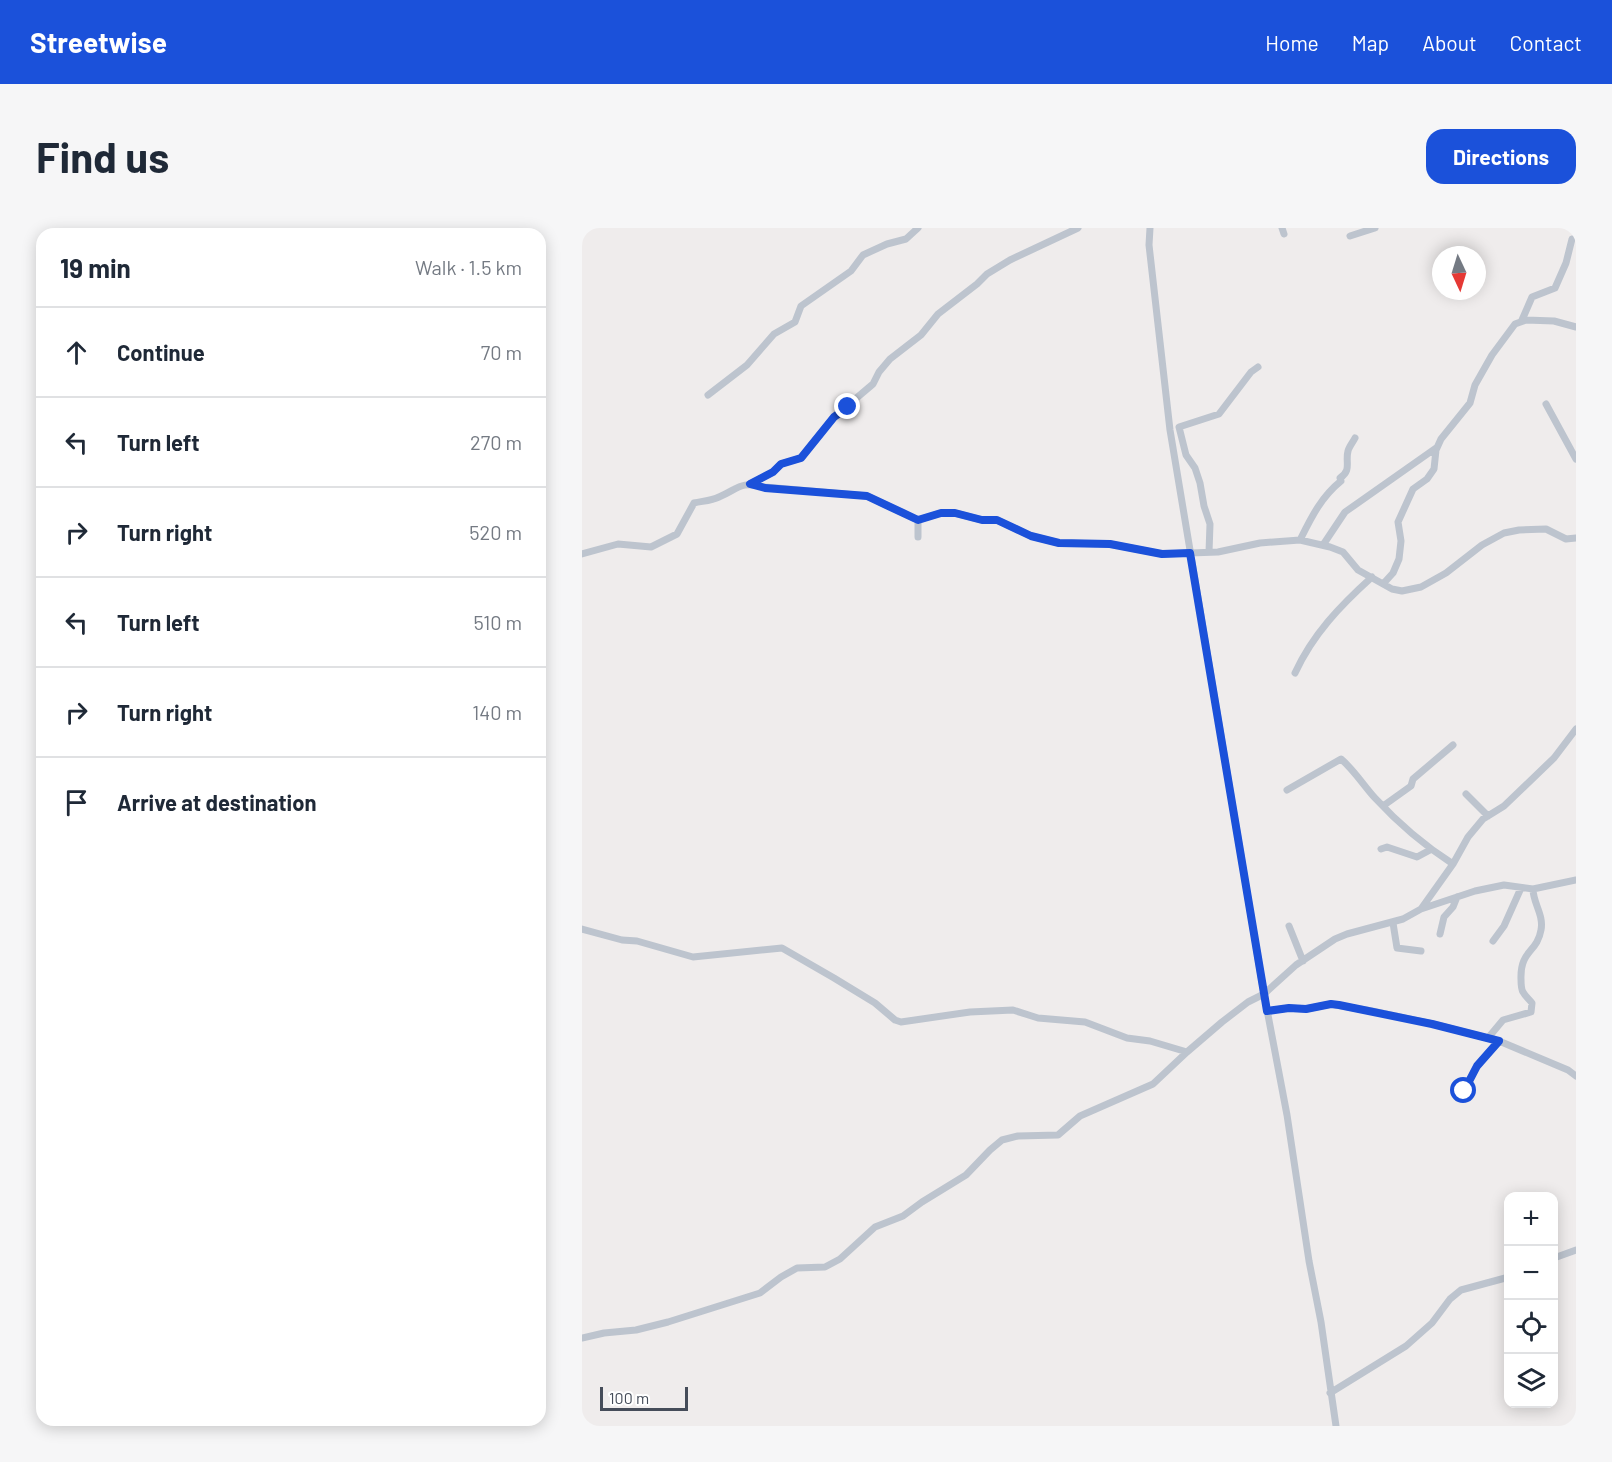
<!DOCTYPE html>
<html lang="en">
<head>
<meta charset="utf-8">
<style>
	:root { --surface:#fff; --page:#f6f6f7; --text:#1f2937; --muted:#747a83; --line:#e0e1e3; --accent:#1b51da }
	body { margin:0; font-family:Barlow,sans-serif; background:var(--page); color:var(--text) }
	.controls { position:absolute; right:18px; bottom:18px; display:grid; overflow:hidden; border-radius:12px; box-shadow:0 3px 15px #0003 }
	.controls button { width:54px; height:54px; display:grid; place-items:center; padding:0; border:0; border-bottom:2px solid var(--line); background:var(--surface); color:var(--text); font:30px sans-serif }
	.compass { position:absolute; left:850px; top:18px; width:54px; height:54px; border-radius:50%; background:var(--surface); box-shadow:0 3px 15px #0003; rotate:176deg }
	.scale { position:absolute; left:18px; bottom:15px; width:88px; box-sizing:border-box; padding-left:6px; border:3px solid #454c59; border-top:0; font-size:16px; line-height:21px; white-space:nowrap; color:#454c59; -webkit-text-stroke:4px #fff; paint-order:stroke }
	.stop { position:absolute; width:18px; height:18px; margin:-14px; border:4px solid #1b51da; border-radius:50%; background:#fff }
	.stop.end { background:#1b51da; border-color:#fff; box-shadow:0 2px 6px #0008 }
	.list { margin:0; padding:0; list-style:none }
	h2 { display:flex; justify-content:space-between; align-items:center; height:78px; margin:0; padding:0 24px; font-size:26px }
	h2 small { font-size:20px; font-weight:400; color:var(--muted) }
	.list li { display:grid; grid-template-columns:39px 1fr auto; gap:18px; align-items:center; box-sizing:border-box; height:90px; padding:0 24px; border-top:2px solid var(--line) }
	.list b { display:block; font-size:22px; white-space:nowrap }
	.list em { font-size:20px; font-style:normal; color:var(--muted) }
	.icon { flex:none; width:33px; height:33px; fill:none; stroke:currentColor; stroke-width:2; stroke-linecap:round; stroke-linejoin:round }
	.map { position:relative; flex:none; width:994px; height:1198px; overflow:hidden; border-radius:18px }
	header { display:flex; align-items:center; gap:36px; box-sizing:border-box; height:84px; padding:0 30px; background:var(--accent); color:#fff }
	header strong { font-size:28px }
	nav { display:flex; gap:33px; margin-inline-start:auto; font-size:21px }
	.intro { display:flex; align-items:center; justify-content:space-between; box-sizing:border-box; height:144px; padding:0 36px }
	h1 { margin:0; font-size:42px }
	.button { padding:15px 27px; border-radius:18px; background:var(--accent); color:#fff; font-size:21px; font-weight:700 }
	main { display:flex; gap:36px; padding:0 36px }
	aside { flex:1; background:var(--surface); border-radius:18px; box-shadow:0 3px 15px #0003 }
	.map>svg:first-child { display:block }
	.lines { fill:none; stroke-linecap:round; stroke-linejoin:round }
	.minor { stroke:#bdc4ce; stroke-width:7 }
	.route { stroke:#1b51da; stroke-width:8 }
</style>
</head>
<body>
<header>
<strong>Streetwise</strong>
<nav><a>Home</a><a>Map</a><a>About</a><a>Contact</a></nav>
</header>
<div class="intro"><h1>Find us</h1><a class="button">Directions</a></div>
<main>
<aside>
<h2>19 min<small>Walk · 1.5 km</small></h2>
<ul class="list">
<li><svg class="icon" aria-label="ahead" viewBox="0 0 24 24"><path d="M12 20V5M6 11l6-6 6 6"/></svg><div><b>Continue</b></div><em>70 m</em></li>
<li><svg class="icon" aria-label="left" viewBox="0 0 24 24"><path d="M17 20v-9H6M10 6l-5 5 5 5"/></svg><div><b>Turn left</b></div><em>270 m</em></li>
<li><svg class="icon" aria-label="right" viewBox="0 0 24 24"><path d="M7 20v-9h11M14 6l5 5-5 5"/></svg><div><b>Turn right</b></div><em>520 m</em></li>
<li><svg class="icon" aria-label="left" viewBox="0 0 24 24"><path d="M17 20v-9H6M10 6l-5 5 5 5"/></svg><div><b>Turn left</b></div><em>510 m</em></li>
<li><svg class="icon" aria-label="right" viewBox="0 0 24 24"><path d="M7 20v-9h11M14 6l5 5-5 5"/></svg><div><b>Turn right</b></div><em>140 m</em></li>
<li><svg class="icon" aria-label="arrive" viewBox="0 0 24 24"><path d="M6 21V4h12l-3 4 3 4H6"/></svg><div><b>Arrive at destination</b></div></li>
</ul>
</aside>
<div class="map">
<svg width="994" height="1198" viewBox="0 0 994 1198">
	<rect width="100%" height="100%" fill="#efecec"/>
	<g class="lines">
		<path class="minor" d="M 568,0 L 567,17 L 588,202 L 682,766 L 705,887 L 727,1033 L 739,1094 L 754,1198
			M 700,0 L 702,6
			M 768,8 L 793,0
			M 940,92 L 950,69 L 973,60 L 984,35 L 990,11
			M 126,167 L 165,137 L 192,106 L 213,94 L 219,78 L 269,43 L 281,27 L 305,16 L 324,11 L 336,0
			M 964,176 L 994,231
			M 168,256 L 191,244 L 199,236 L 219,230 L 252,189 L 291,156 L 297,144 L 308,131 L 339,107 L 356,86 L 395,56 L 405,46 L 428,32 L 496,0
			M 336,309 L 336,292 L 359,285 L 373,285 L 400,292 L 415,292 L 449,308 L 477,315 L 528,316 L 580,326 L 636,324 L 678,315 L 718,312 L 748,319 L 761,324 L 776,342 L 810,361 L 820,363 L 839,359 L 864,345 L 900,317 L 922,305 L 937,302 L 964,301 L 984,311 L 994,310
			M 718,312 C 729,290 739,269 759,253 L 758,250 C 770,242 763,234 766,223 C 767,219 771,214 773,210
			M 741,317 L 763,284 L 854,220
			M 627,324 L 628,296 L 622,278 L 618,255 L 613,240 L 604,227 L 597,199 L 637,186 L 669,144 L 676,139
			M 0,326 L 36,316 L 69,319 L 95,306 L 112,275 C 120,273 129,273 137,269 C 158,260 157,253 183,259 L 285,268 L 336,292
			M 801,356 L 811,345 L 817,331 L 819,313 L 816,294 L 831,261 L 845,251 L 852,241 L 854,222 L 859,211 L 888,175 L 893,157 L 910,127 L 933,96 L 944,92 L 972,93 L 994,99
			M 713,445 C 731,406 758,378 790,349
			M 705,562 L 759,531 C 772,542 782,558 793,570 C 816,595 843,618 871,636
			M 884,566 L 906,588
			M 801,578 L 829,558 L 831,551 L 871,517
			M 799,621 L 805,619 L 835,629 L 848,622
			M 839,681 L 893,663 L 922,657 L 951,661 L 994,652
			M 811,695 L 815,720 L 839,723
			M 707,698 L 721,733
			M 0,701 L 40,712 L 55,713 L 111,729 L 200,720 L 252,750 L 293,775 L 313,792 L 319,794 L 388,784 L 431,782 L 456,790 L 503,794 L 545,810 L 568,813 L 605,824 L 640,794 L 666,774 L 682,766 L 714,737 L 753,711 L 765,706 L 821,691 L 839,681 L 871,636 L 886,609 L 901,591 L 922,578 L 972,530 L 994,501
			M 858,706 L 862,689 L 871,679 L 875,669
			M 911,713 L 922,698 L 939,660
			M 685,783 L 707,780 L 724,781 L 749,776 L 790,783 L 851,796 L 917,813 L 986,842 L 994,848
			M 906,810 L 921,792 L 949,784 L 950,775 C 947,771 943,768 941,764 C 939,761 939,755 939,751 C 938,722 955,725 959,702 C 962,687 951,675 951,661
			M 882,863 L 895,838 L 917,813
			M 972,1030 L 994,1022
			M 0,1110 L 22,1105 L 54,1102 L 86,1094 L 178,1065 L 199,1049 L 215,1040 L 243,1039 L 258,1031 L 293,999 L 321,988 L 340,974 L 384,947 L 408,922 L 420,912 L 436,908 L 476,907 L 498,888 L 571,856 L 605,824
			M 748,1165 L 824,1118 L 850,1095 L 868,1071 L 879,1062 L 927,1049"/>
	</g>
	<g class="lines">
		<path class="route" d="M 266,179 L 252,189 L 219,230 L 199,236 L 191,244 L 168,256 L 183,260 L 285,268 L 336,292 L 359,285 L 373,285 L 400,292 L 415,292 L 449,308 L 477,315 L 528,316 L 580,326 L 608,325 L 685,783 L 707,780 L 724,781 L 749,776 L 757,777 L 850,796 L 917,813 L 895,838 L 882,863"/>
	</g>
</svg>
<div class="controls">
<button>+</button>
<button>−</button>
<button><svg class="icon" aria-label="locate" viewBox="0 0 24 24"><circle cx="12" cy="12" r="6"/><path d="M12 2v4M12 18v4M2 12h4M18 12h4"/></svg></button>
<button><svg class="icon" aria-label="layers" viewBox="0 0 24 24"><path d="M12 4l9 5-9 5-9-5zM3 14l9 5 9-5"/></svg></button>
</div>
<svg class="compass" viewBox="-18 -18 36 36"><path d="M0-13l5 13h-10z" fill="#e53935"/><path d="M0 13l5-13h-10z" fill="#747a83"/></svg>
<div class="scale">100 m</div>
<div class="stop" style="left:882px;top:863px"></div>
<div class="stop end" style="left:266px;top:179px"></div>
</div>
</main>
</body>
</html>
